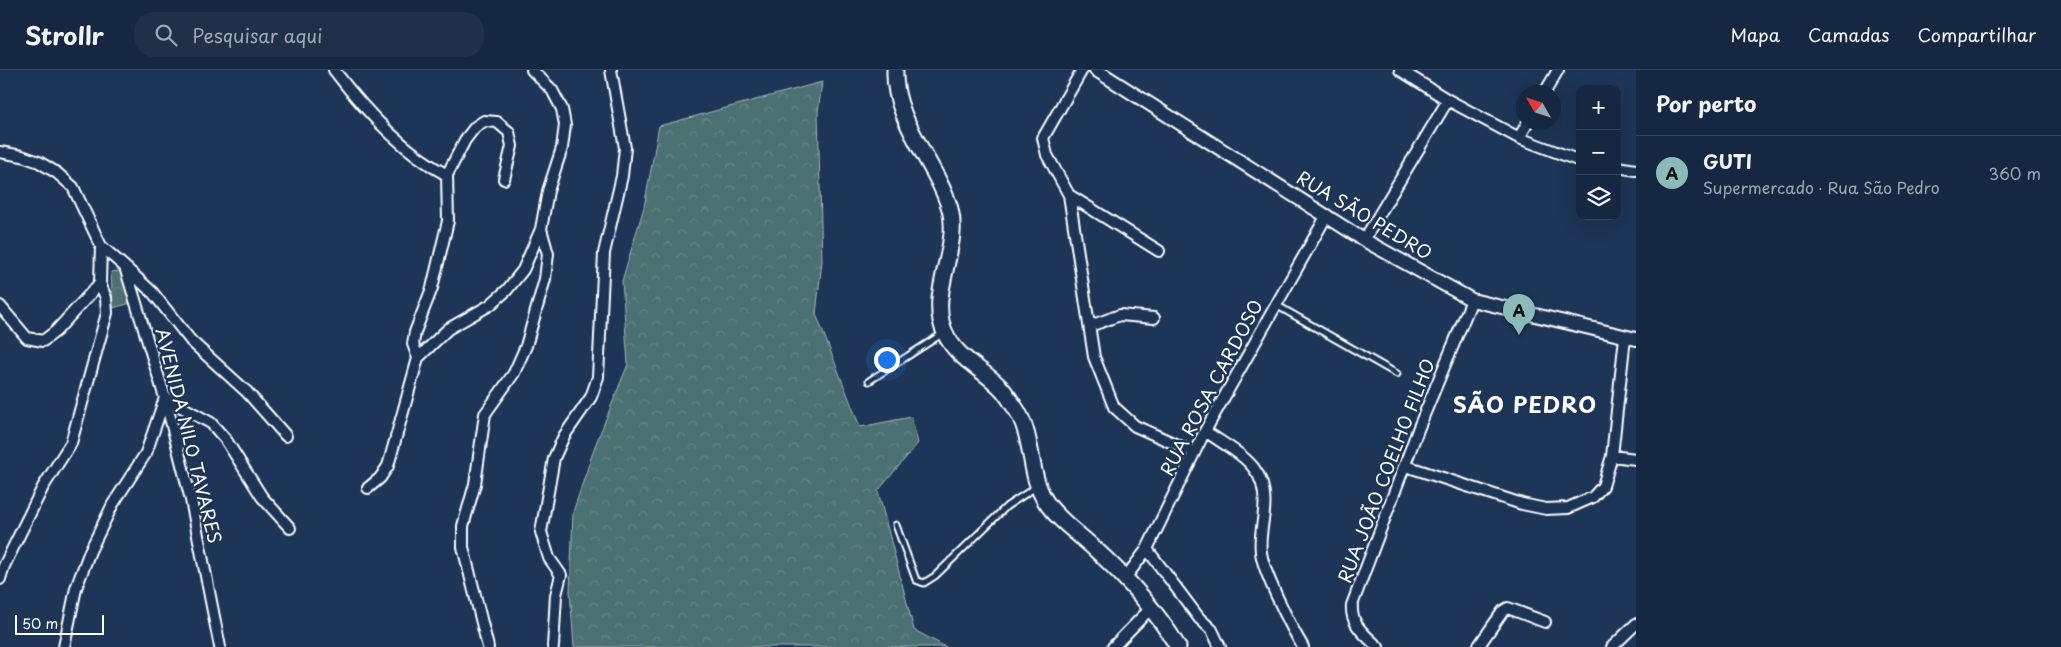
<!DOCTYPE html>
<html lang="pt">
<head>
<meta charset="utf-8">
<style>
	:root { --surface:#162841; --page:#1f3048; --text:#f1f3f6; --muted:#9ea6b1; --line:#35445a; --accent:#8bbbb9 }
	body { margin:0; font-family:"Playpen Sans",sans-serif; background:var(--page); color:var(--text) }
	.controls { position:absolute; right:15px; top:15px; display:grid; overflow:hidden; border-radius:10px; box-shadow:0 5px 20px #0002 }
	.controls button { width:45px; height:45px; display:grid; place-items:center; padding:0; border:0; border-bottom:1px solid var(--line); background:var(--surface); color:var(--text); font:25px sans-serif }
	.compass { position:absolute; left:1516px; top:15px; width:45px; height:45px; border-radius:50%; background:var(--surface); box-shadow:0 5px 20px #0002; rotate:309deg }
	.scale { position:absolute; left:15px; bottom:12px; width:89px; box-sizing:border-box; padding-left:5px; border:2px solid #fff; border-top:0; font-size:14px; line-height:18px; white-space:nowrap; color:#fff; -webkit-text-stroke:4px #1d3557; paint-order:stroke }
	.you { position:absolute; left:886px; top:289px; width:18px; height:18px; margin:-12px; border:4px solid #fff; border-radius:50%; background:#1a73e8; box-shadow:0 0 0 8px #1a73e833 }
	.badge { display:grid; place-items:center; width:32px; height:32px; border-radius:50%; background:var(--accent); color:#111; font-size:16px; font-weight:700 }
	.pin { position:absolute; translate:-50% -41px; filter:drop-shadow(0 1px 2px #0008) }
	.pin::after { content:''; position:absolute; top:26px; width:18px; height:15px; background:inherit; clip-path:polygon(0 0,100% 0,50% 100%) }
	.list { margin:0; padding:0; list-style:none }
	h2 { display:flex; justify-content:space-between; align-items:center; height:65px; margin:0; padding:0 20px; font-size:21px }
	h2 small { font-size:16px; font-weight:400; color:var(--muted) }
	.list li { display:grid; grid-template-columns:32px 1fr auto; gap:15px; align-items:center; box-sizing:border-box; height:75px; padding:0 20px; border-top:1px solid var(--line) }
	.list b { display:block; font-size:19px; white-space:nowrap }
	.list p { margin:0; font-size:16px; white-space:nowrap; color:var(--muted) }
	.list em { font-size:16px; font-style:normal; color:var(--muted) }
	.icon { flex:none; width:28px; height:28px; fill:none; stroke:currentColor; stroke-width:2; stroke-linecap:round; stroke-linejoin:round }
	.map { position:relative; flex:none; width:1636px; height:577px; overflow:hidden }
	header { display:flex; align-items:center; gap:30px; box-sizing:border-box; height:70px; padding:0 25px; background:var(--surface); border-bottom:1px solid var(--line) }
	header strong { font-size:24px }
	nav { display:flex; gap:28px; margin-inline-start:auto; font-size:18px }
	.search { width:350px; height:45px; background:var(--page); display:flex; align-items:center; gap:12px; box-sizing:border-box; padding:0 18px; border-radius:20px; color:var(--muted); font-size:19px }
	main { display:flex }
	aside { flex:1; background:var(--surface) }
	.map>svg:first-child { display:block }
	.forest { fill:url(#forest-crowns); stroke:#a6b7b8 }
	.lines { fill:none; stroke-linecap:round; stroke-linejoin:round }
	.service-casing { stroke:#fff; stroke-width:9 }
	.minor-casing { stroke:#fff; stroke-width:14 }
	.tertiary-casing { stroke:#fff; stroke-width:16 }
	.secondary-casing { stroke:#fff; stroke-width:19 }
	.service { stroke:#1d3557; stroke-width:5 }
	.minor { stroke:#1d3557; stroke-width:10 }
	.tertiary { stroke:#1d3557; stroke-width:12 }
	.secondary { stroke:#1d3557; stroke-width:15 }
	.labels { text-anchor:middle; stroke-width:5; stroke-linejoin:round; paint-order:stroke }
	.street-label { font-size:18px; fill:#fff; stroke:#1d3557 }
	.district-label { font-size:22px; font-weight:bold; letter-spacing:1px; fill:#fff; stroke:#1d3557 }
</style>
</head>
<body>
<header>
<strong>Strollr</strong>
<div class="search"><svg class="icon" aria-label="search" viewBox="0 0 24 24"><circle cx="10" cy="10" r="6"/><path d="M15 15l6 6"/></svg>Pesquisar aqui</div>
<nav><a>Mapa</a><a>Camadas</a><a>Compartilhar</a></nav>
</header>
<main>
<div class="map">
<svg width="1636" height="577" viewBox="0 0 1636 577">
	<defs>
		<pattern id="forest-crowns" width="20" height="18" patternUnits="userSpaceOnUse" patternTransform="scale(1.25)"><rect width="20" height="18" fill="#4c6f71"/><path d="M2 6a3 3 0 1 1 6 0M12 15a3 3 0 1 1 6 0" fill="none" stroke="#678586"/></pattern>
	</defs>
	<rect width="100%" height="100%" fill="#1d3557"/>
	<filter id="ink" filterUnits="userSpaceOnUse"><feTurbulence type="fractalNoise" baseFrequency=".02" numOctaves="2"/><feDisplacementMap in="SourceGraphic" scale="10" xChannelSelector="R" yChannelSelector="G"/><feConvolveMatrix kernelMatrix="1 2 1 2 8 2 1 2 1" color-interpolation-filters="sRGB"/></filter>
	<g filter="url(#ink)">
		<path class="forest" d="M 822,12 L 818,42 L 822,191 L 816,244 L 860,357 L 911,347 L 918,373 L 878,421 L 914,560 L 946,577 L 574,577 L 570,521 L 573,442 L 595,376 L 628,294 L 622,211 L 644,137 L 659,56 Z
			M 125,200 L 131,233 L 113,238 L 111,202 Z"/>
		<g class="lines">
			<g class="service-casing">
				<path id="service" d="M 1276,235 L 1397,304
					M 869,311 L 942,264
					M 896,455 L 916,510 L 924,513 L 935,506 L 1007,436 L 1036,417"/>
			</g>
			<g class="minor-casing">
				<path id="minor" d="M 334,0 C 365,41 402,81 447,105
					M 1082,0 L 1043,68 L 1047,85 L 1069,125 L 1094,287 L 1114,337 L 1135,356 L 1193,382
					M 1400,0 L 1448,30 L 1519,68 L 1580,91
					M 1545,22 L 1558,0
					M 1519,68 L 1528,52
					M 0,82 L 22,86 L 39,92 L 57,103 L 73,117 L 101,176 L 125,197 L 165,328 L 191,430 L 220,577
					M 1617,97 L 1636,100
					M 1069,125 L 1159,181
					M 1364,170 L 1448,30
					M 126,198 L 153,223 L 191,271 L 247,322 L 286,366
					M 0,236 L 27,268 L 43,271 L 56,261 L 100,213
					M 1090,256 L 1120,245 L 1154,248
					M 418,288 L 448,259 L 490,235 L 507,220 L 523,200 L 541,159 L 548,121 L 562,78 L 565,55 L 562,39 L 552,20 L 532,0
					M 1205,361 C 1238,384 1269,395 1264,441 C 1263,455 1259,468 1261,482 C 1263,502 1292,559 1303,577
					M 1612,386 L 1636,389
					M 1406,396 L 1522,434 L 1546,439 L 1568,438 L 1593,427 L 1603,416 L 1612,386 L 1625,267
					M 368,418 L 380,408 L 388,396 L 418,288 L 413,274 L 415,262 L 432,218 L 448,151 L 447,105 L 465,70 L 475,57 L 484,51 L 497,52 L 509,62 L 512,76 L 504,109
					M 1147,479 L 1199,548 L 1212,560 L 1220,577
					M 1126,507 L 1147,479 L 1205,361 L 1327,145
					M 0,509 L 4,496 L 43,417 L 71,373 L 107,243 L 106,228 L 100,213 L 101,176
					M 64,577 L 76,518 L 90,481 L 113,434 L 146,383 L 165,328 L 211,353 L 226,370 L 262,427 L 290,458
					M 488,577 L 463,477 L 463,456 L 475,414 L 485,344 L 514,303 L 526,276 L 545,209 L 548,184 L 541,159
					M 553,577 L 556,525 L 561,505 L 549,488 L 541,462 L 554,388 L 564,366 L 591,327 L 598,307 L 604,183 L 622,106 L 625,78 L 611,0
					M 1113,577 L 1151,538
					M 1378,577 C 1365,565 1350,554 1352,535 L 1419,357 L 1472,230
					M 1478,577 L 1503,541 L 1508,538 L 1545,552
					M 1612,577 L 1636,554"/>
			</g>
			<g class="tertiary-casing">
				<path id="tertiary" d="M 1096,0 L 1364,170 L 1472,230 L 1636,269"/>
			</g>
			<g class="secondary-casing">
				<path id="secondary" d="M 895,0 C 893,51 936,92 950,139 C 961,178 927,224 945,263 C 957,289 982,298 1001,318 C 1006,323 1010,330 1014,336 C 1035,365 1027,403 1046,432 C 1058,450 1079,464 1095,479 C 1127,508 1156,540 1178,577"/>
			</g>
			<use href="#service" class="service"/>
			<use href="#minor" class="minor"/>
			<use href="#tertiary" class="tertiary"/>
			<use href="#secondary" class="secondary"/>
		</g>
	</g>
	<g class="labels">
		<g class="street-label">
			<text transform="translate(1364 146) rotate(31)" y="6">RUA SÃO PEDRO</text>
			<text transform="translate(1212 318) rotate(-62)" y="6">RUA ROSA CARDOSO</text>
			<text transform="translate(188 366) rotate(76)" y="6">AVENIDA NILO TAVARES</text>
			<text transform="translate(1387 401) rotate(-69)" y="6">RUA JOÃO COELHO FILHO</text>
		</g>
		<g class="district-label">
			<text x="1525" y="343">SÃO PEDRO</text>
		</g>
	</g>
</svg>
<div class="controls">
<button>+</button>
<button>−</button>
<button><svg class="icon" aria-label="layers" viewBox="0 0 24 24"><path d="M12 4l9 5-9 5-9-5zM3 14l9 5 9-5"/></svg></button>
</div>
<svg class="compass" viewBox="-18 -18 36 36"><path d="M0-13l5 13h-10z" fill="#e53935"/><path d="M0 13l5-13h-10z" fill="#9ea6b1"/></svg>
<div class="scale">50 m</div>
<div class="you"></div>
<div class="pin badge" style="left:1519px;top:265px">A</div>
</div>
<aside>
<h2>Por perto<small></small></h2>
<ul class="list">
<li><span class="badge">A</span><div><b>GUTI</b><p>Supermercado · Rua São Pedro</p></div><em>360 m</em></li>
</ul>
</aside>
</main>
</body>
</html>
